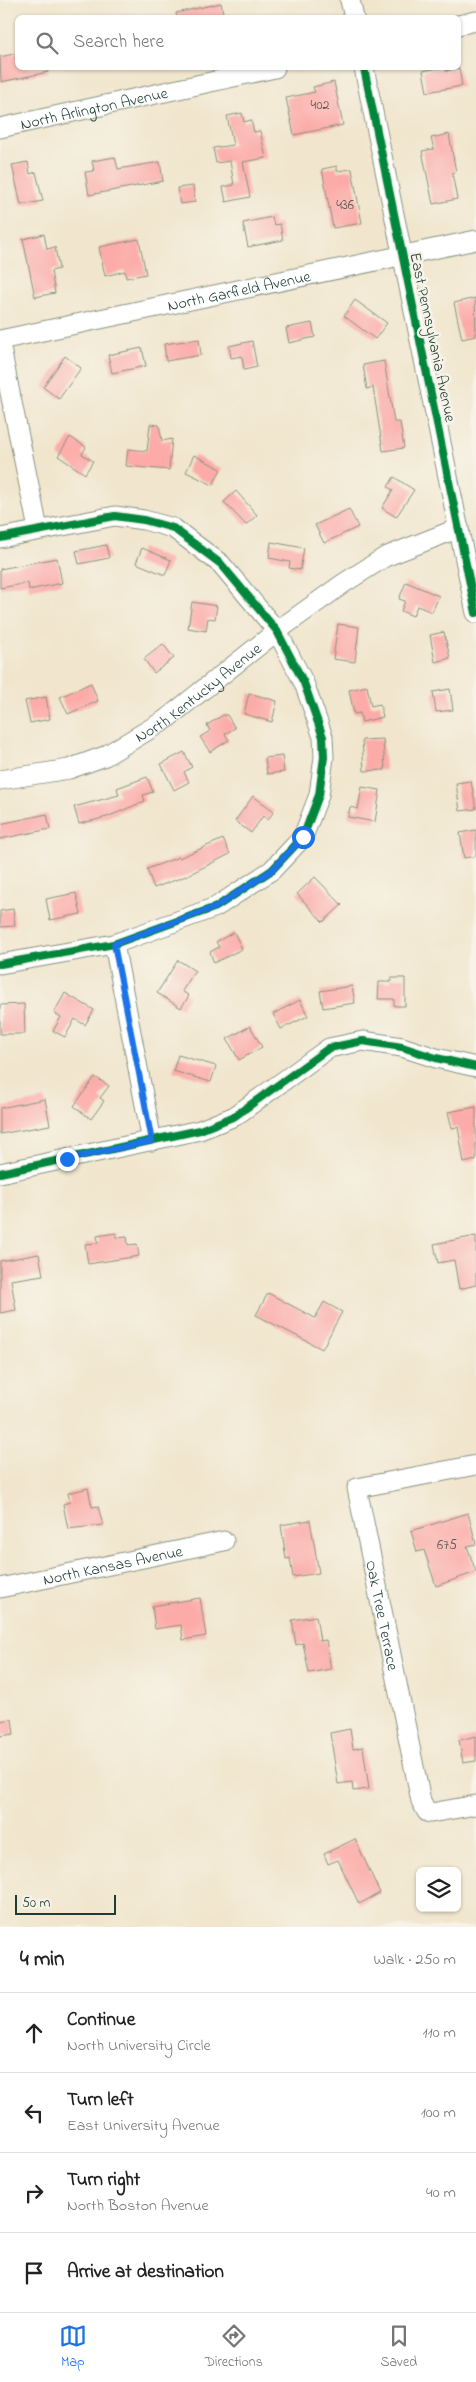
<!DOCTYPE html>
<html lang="en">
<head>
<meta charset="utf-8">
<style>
	:root { --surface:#fff; --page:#f6f6f6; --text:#222; --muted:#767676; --line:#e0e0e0; --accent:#1a73e8 }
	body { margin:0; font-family:"Indie Flower",sans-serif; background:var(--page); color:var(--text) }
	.controls { position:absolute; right:15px; bottom:15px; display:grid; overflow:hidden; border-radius:8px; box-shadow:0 1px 4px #0004 }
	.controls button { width:45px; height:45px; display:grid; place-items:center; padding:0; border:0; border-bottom:1px solid var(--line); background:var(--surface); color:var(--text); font:25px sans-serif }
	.scale { position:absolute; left:15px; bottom:12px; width:101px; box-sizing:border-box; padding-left:5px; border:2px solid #1f3d34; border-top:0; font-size:14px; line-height:18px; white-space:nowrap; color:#1f3d34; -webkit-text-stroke:4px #f7f3e8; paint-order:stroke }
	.stop { position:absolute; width:15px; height:15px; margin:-11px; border:4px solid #1a73e8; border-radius:50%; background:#fff }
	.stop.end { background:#1a73e8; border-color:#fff; box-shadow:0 1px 5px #0008 }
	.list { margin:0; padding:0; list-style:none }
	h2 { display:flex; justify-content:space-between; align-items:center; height:65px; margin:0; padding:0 20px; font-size:21px }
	h2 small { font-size:16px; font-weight:400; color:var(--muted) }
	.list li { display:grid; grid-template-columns:32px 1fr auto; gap:15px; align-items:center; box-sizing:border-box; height:80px; padding:0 20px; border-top:1px solid var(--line) }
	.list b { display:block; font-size:19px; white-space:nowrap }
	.list p { margin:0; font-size:16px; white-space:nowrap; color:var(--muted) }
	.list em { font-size:16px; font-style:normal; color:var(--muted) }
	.icon { flex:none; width:28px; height:28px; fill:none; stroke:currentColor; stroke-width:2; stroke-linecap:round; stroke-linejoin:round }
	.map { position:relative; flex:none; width:476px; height:1927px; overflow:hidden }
	.search { position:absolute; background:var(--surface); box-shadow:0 1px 4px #0004; left:15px; right:15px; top:15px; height:55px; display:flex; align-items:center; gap:12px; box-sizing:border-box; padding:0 18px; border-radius:8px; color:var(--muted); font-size:19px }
	.sheet { height:385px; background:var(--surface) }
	nav { display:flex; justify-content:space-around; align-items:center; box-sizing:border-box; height:70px; border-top:1px solid var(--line); background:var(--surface); font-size:14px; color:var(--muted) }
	nav a { display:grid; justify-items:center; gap:2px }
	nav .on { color:var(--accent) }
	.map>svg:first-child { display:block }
	.building { fill:#fcaba8 }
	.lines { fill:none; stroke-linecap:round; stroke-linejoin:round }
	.minor-casing { stroke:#889280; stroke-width:21 }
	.minor { stroke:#fff; stroke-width:19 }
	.cycleway-casing { stroke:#f7f3e8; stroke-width:11 }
	.cycleway { stroke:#00873e; stroke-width:8 }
	.route { stroke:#1a73e8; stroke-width:6 }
	.labels { text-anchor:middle; stroke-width:5; stroke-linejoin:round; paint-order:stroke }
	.number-label { font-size:14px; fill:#565851 }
	.street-label { font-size:16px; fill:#1f3d34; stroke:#f7f3e8 }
</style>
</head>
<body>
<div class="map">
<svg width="476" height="1927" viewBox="0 0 476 1927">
	<rect width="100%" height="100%" fill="#f7f3e8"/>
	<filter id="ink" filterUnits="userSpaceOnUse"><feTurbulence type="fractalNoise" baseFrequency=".02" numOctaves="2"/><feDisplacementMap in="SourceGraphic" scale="10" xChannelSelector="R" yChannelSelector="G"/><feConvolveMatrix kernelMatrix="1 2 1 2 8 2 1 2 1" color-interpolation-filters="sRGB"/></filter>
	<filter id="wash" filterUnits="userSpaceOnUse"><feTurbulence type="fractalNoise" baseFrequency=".0096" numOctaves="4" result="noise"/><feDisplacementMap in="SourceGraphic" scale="20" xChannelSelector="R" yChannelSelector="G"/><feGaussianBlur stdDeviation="1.12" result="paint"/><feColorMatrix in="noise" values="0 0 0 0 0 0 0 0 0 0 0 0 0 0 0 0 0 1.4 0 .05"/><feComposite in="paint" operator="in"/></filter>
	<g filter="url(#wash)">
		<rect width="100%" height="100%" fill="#f1e6cd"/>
		<g id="blocks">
			<path class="building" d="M 221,3 L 224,18 L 177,18 L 176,13 Z
				M 18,53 L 18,68 L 47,68 L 48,72 L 1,82 L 0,57 Z
				M 438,68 L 446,68 L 446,71 L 459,68 L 462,86 L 427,92 L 423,71 Z
				M 334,82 L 343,125 L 294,135 L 286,98 L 315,92 L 313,87 Z
				M 242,113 L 244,122 L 251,120 L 254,132 L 260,131 L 266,158 L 243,162 L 250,197 L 226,202 L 223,187 L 234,185 L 230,161 L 216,163 L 213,148 L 233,145 L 227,116 Z
				M 449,134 L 456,172 L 452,173 L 457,199 L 433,204 L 422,151 L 434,149 L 431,138 Z
				M 115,157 L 118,169 L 160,162 L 163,181 L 89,195 L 85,172 L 94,171 L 92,161 Z
				M 28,162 L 30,174 L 36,172 L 43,201 L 21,205 L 12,165 Z
				M 337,166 L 337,171 L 352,169 L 362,223 L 333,228 L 322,169 Z
				M 193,186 L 195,202 L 180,204 L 177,188 Z
				M 272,217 L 274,225 L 280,224 L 283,240 L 248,247 L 243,223 Z
				M 44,234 L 47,249 L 55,247 L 59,269 L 51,271 L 55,293 L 35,297 L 23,239 Z
				M 139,239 L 146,274 L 126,278 L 125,271 L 105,276 L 99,247 Z
				M 475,298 L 476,336 L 462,339 L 454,303 Z
				M 355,300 L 387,323 L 375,339 L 344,316 Z
				M 312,323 L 315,337 L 289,343 L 286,328 Z
				M 199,339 L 201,355 L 166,361 L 164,344 Z
				M 252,341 L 257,367 L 244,370 L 242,356 L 231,358 L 229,346 Z
				M 142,348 L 146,366 L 112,373 L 108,355 Z
				M 65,356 L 81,368 L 59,399 L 43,387 Z
				M 384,361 L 394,422 L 400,422 L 404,448 L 383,451 L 373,387 L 367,389 L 363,365 Z
				M 150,424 L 159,425 L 162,441 L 172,439 L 169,470 L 126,466 L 128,449 L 147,451 Z
				M 70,437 L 86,447 L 82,454 L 93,461 L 85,474 L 58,456 Z
				M 194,455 L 221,469 L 213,485 L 186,472 Z
				M 394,477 L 414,490 L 396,517 L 382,508 L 393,490 L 388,487 Z
				M 236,491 L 257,515 L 246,525 L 224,502 Z
				M 349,509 L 358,527 L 324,543 L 315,525 Z
				M 271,542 L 304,548 L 300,570 L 289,568 L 290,562 L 269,558 Z
				M 106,545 L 109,558 L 79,564 L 76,551 Z
				M 142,548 L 171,560 L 165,575 L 136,563 Z
				M 57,558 L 62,583 L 29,590 L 28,583 L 0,588 L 0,569 Z
				M 406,582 L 439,596 L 432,612 L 417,606 L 413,616 L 401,611 L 405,601 L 399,599 Z
				M 192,602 L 217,606 L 215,619 L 208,618 L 206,631 L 188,628 Z
				M 338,624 L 359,627 L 355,662 L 333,659 Z
				M 444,632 L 450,658 L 435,662 L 430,635 Z
				M 163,644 L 174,658 L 154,673 L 144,659 Z
				M 91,683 L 98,701 L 68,714 L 60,697 Z
				M 367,686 L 371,706 L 380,704 L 383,717 L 362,722 L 360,713 L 354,714 L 349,690 Z
				M 450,689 L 453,710 L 436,712 L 433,692 Z
				M 249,693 L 277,701 L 272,722 L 244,714 Z
				M 46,697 L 50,719 L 30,723 L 25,701 Z
				M 223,715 L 227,715 L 235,728 L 225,734 L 229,740 L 210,752 L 200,737 L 210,731 L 207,725 Z
				M 383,739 L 385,770 L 364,771 L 362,740 Z
				M 184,752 L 192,767 L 184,772 L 189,782 L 174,790 L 161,764 Z
				M 282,756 L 284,772 L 267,774 L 265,758 Z
				M 147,777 L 153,792 L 143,795 L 145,801 L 107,817 L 79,824 L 74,807 L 119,795 L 117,788 Z
				M 471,781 L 476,809 L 460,811 L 456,783 Z
				M 362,787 L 380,790 L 375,822 L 348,817 L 350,807 L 358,809 Z
				M 253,796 L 274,811 L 268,820 L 263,816 L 251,833 L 235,821 Z
				M 47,814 L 50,829 L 0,839 L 0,824 Z
				M 476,830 L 476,856 L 464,858 L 460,833 Z
				M 223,839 L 230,854 L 186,876 L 154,888 L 147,869 L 179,857 L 179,858 Z
				M 315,877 L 342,905 L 323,922 L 297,894 Z
				M 76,893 L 81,914 L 50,920 L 46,899 Z
				M 13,909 L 15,926 L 0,927 L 0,911 Z
				M 234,932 L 242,949 L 214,963 L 210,952 L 219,947 L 216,942 Z
				M 178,960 L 195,971 L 182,991 L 189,996 L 181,1008 L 157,993 Z
				M 391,978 L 405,978 L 405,1006 L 394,1006 L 394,999 L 378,999 L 379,982 L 391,982 Z
				M 352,986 L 355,1003 L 323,1008 L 320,991 Z
				M 65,993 L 94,1010 L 85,1025 L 75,1019 L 65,1037 L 53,1031 L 61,1017 L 54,1013 Z
				M 300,1000 L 308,1016 L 281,1029 L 273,1014 Z
				M 24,1004 L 25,1034 L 0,1034 L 0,1005 Z
				M 250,1026 L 262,1047 L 239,1060 L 227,1039 Z
				M 178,1055 L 216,1066 L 211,1082 L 173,1071 Z
				M 95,1077 L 109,1086 L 100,1098 L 104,1101 L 91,1119 L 74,1106 Z
				M 45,1099 L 50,1125 L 0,1134 L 0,1108 Z
				M 476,1107 L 476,1160 L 464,1163 L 458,1127 L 452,1128 L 448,1112 Z
				M 116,1233 L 117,1238 L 127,1237 L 128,1245 L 137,1244 L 139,1256 L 88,1264 L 85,1244 L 98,1243 L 97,1236 Z
				M 476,1236 L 476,1285 L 459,1289 L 454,1260 L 438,1263 L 434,1244 Z
				M 39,1254 L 43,1275 L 11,1280 L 16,1310 L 0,1313 L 0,1261 Z
				M 268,1293 L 315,1318 L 324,1302 L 342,1312 L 322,1349 L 256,1315 Z
				M 88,1488 L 92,1507 L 98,1506 L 103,1525 L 68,1529 L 63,1504 L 70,1502 L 68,1493 Z
				M 468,1513 L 476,1544 L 467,1546 L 476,1572 L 436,1586 L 424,1550 L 417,1552 L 411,1531 Z
				M 310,1520 L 319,1573 L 293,1577 L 290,1558 L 286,1559 L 281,1525 Z
				M 200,1598 L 206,1636 L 183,1640 L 181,1625 L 155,1629 L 152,1606 Z
				M 316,1616 L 320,1641 L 326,1640 L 331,1669 L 309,1673 L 303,1643 L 296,1645 L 292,1620 Z
				M 12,1719 L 14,1734 L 0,1736 L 0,1721 Z
				M 350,1729 L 353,1749 L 363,1747 L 369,1789 L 353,1791 L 352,1782 L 338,1784 L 330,1733 Z
				M 476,1736 L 476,1761 L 463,1763 L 459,1740 Z
				M 355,1839 L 380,1893 L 359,1904 L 338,1860 L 328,1864 L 324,1854 Z"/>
		</g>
	</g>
	<g filter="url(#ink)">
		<use href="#blocks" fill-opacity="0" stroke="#889280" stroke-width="1"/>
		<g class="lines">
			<g class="minor-casing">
				<g id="minor">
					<path d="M 350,0 L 354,18"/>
					<path d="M 458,25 L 476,21"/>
					<path d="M 364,68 L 476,613"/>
					<path id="s1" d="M 0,128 L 275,68"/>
					<path id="s2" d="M 0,340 L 476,240"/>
					<path d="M 0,344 L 38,529"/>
					<path d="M 0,538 L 115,516 L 144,520 L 173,528 L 221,564 L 277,631 L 304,683 L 323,737 L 324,757 L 319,795 L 303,837 L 272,870 L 216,907 L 114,944 L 0,964"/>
					<path id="s3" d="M 0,780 L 69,769 L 105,756 L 165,720 L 277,631 L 344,583 L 385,557 L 459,528"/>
					<path d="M 114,944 L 152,1141"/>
					<path d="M 0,1173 L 200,1130 L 235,1116 L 329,1048 L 363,1041 L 402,1047 L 436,1058 L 476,1067"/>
					<path id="s4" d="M 476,1465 L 357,1488 L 421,1801 L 427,1812 L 431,1813 L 476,1805"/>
					<path id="s5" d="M 0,1588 L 224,1541"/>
				</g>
			</g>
			<use href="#minor" class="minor"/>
			<g class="cycleway-casing">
				<path id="cycleway" d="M 364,68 L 476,613
					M 0,538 L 115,516 L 144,520 L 173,528 L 221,564 L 277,631 L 304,683 L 323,737 L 324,757 L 319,795 L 303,837 L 272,870 L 216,907 L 114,944 L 0,964
					M 0,1173 L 200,1130 L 235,1116 L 329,1048 L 363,1041 L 402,1047 L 436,1058 L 476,1067"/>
			</g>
			<use href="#cycleway" class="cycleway"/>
		</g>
	</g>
	<g class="lines" filter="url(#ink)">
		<path class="route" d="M 67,1159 L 152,1141 L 114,944 L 216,907 L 272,870 L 303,837"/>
	</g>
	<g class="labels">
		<g class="number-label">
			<text x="320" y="109">402</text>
			<text x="345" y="209">436</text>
			<text x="447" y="1549">675</text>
		</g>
		<g class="street-label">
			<text dy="6" stroke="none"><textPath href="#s1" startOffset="96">North Arlington Avenue</textPath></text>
			<text dy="6" stroke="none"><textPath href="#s2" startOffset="244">North Garfield Avenue</textPath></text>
			<text transform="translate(434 337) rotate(78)" y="6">East Pennsylvania Avenue</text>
			<text dy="6" stroke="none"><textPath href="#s3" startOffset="221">North Kentucky Avenue</textPath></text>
			<text dy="6" stroke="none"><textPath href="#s5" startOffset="115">North Kansas Avenue</textPath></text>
			<text dy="6" stroke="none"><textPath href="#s4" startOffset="251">Oak Tree Terrace</textPath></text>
		</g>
	</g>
</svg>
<div class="controls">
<button><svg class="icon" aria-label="layers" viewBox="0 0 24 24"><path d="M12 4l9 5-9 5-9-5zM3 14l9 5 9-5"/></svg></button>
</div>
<div class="scale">50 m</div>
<div class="stop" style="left:303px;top:837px"></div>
<div class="stop end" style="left:67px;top:1159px"></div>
<div class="search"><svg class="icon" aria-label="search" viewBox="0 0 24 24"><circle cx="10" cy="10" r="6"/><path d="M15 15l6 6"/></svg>Search here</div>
</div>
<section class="sheet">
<h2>4 min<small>Walk · 250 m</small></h2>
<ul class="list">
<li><svg class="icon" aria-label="ahead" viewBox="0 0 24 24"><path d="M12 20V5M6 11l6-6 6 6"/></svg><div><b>Continue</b><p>North University Circle</p></div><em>110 m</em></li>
<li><svg class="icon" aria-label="left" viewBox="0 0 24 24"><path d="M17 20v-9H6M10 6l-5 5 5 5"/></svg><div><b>Turn left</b><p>East University Avenue</p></div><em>100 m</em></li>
<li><svg class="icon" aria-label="right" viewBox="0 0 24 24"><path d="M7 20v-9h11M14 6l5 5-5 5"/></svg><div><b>Turn right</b><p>North Boston Avenue</p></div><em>40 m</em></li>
<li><svg class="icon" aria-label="arrive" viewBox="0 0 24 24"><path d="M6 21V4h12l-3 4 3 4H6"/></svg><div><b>Arrive at destination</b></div></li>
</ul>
</section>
<nav>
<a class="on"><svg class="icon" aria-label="map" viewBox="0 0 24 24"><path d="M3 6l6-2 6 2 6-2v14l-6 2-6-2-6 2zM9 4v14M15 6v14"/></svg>Map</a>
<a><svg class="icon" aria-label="directions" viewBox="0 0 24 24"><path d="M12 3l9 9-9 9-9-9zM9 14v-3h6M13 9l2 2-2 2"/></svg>Directions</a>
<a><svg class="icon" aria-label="saved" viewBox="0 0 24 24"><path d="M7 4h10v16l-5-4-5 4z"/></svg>Saved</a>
</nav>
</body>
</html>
